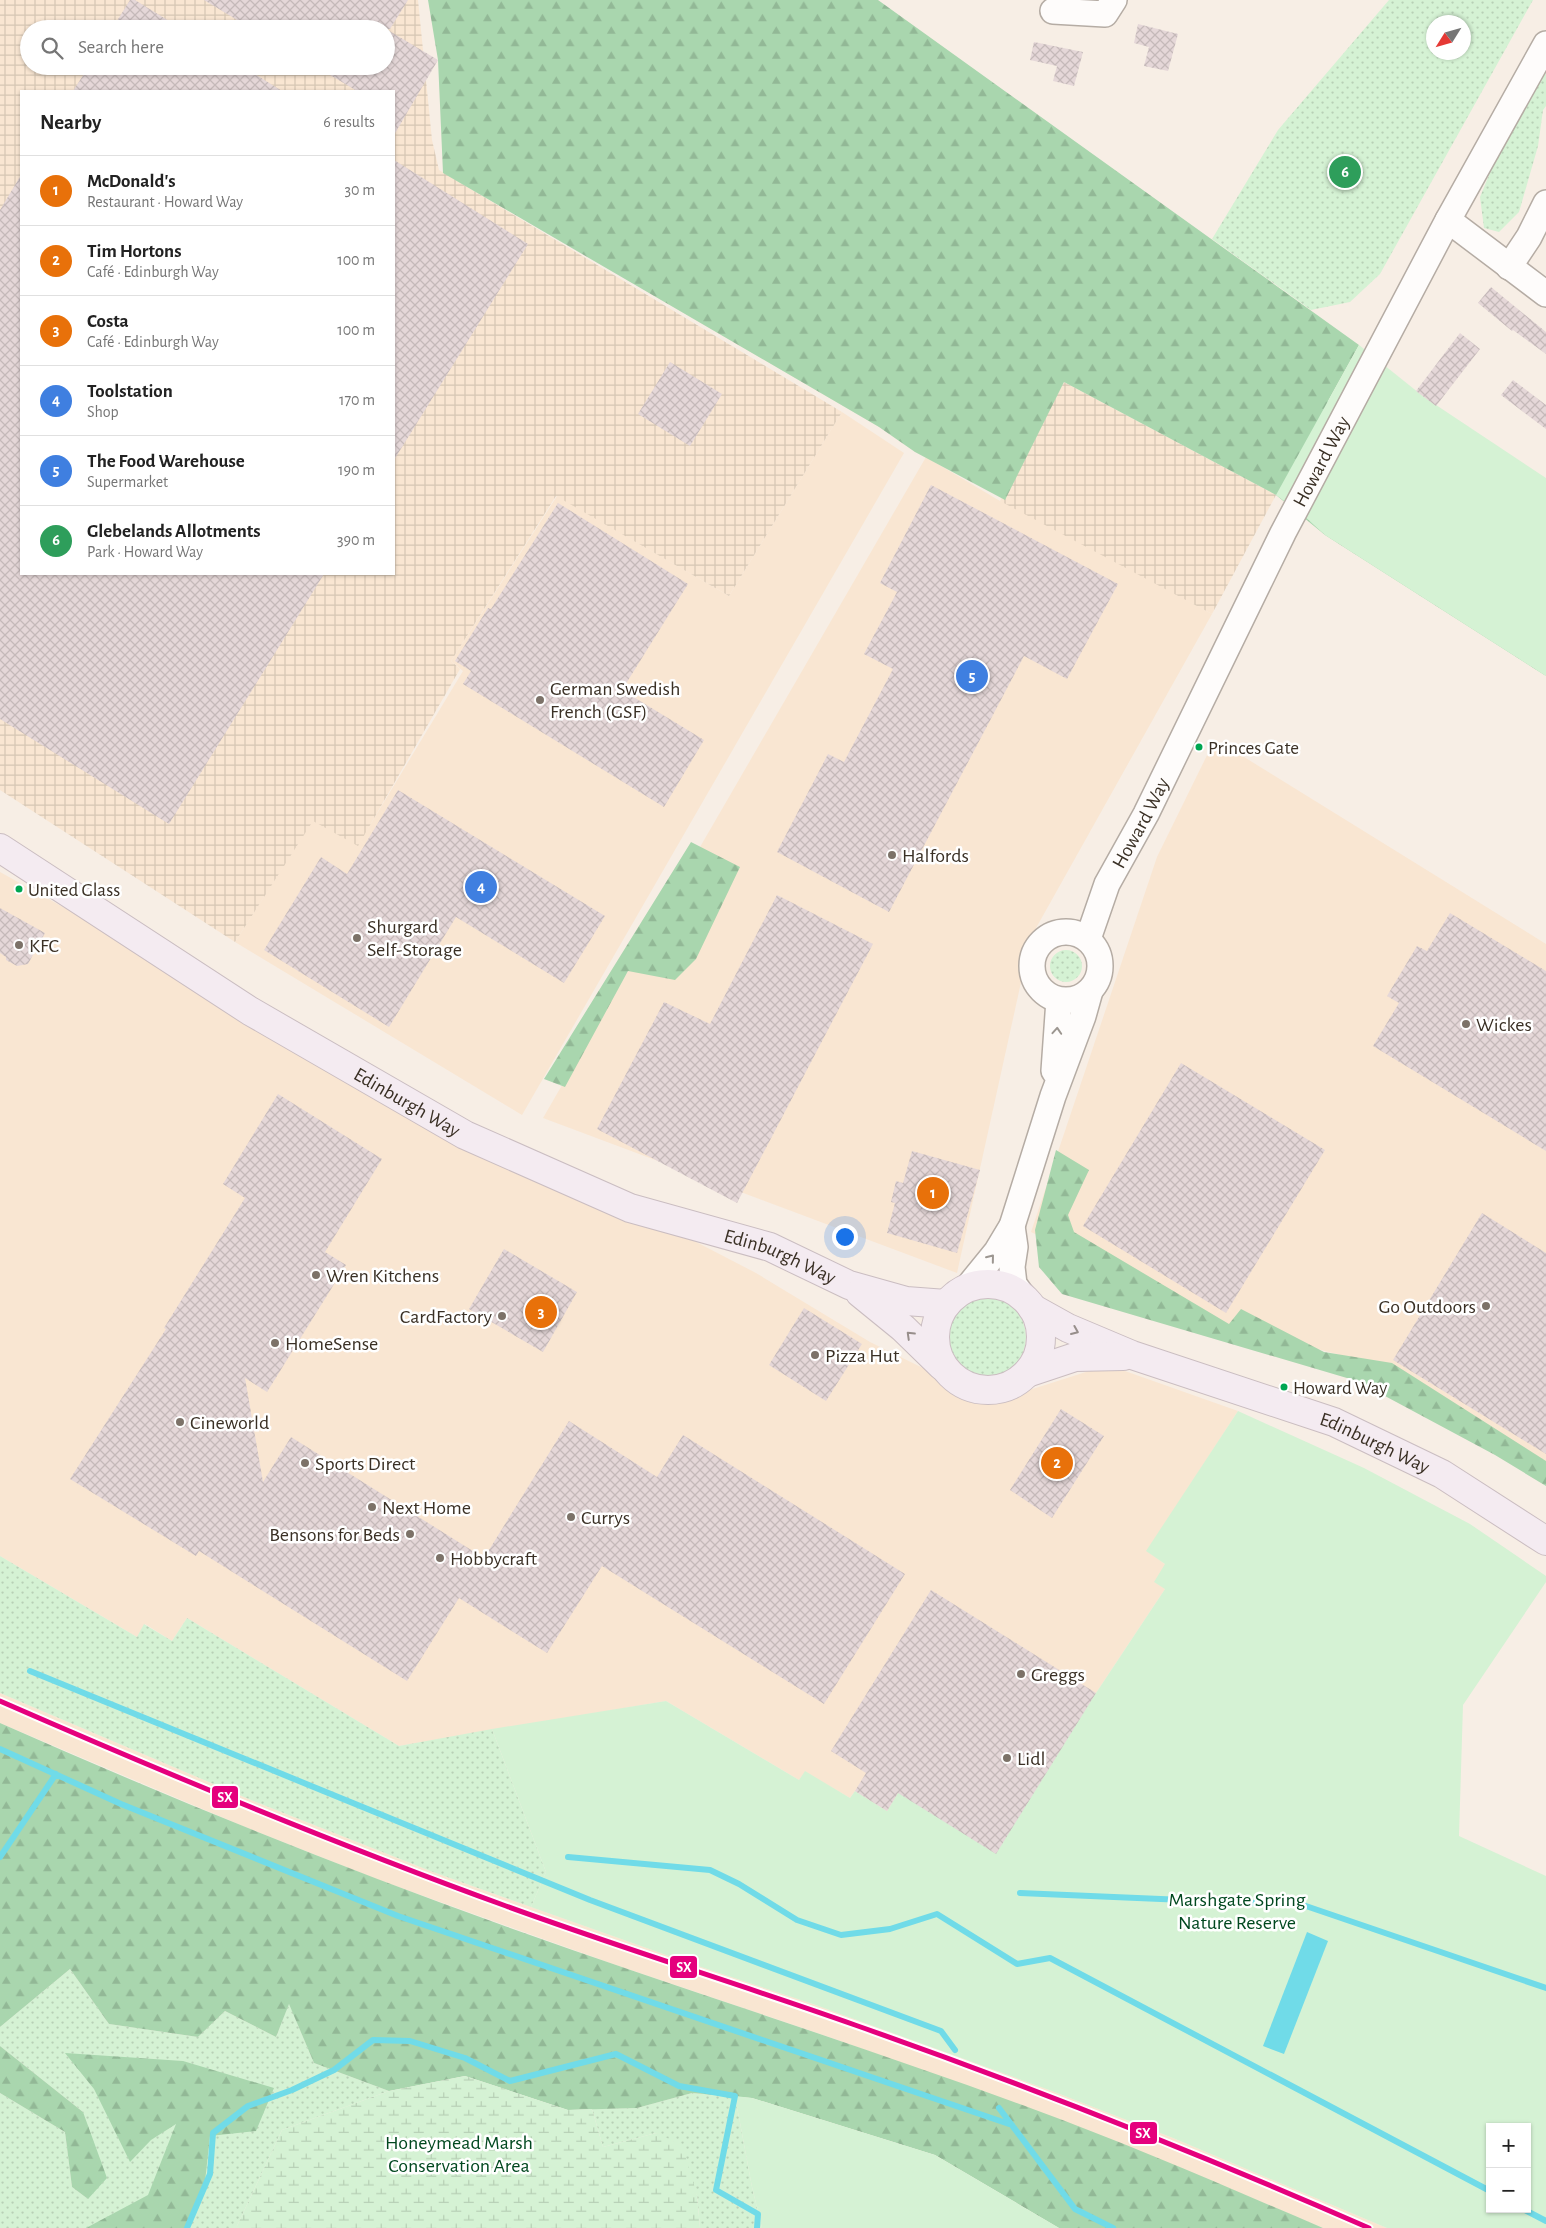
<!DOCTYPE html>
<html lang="en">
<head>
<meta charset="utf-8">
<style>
	:root { --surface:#fff; --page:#f6f6f6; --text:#222; --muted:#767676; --line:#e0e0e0; --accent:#b45309 }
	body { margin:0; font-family:"Alegreya Sans",sans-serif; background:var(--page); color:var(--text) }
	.controls { position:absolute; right:15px; bottom:15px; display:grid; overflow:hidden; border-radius:0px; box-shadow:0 1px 4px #0004 }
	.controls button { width:45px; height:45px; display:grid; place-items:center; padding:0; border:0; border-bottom:1px solid var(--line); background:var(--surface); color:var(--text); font:25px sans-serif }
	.compass { position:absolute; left:1426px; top:15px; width:45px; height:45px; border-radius:50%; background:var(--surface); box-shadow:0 1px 4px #0004; rotate:233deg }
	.you { position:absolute; left:844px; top:1236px; width:18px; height:18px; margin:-12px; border:4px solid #fff; border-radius:50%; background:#1a73e8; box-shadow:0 0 0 8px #1a73e833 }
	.badge { display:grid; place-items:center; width:32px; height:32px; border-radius:50%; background:var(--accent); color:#fff; font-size:16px; font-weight:700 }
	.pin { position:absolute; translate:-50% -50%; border:2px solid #fff; box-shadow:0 1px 5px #0006 }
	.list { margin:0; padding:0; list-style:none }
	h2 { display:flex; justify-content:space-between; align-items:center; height:65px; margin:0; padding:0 20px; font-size:21px }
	h2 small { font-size:16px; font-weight:400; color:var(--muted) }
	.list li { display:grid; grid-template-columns:32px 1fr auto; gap:15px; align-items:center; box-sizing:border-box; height:70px; padding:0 20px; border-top:1px solid var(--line) }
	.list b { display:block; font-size:19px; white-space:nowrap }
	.list p { margin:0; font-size:16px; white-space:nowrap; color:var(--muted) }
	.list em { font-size:16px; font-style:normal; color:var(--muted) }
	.icon { flex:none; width:28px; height:28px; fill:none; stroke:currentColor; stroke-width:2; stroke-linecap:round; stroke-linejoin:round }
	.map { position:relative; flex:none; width:1546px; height:2228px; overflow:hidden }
	.search { position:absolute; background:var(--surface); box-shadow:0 1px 4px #0004; left:20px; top:20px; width:375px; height:55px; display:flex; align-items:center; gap:12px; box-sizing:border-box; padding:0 18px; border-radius:28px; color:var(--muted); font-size:19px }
	.panel { position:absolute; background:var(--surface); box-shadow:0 1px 4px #0004; left:20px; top:90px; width:375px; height:485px; border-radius:0px }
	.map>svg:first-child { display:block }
	.built { fill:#f9e6d2 }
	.industrial { fill:url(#industrial-grid); fill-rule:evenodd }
	.grass { fill:url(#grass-dots); fill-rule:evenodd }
	.forest { fill:url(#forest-firs) }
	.wetland { fill:url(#wetland-marsh) }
	.park { fill:#d5f2d4; fill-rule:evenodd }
	.water { fill:#70dbe8 }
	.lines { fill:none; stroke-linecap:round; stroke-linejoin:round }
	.stream { stroke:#70dbe8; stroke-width:6 }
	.building { fill:url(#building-cross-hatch) }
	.minor-casing { stroke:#b5aca4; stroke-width:28 }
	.highway-casing { stroke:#cabdc1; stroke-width:30 }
	.minor { stroke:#fefcfb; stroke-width:25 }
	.highway { stroke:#f4ebf1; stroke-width:28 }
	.rail-1-casing { stroke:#fff; stroke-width:9 }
	.rail-1 { stroke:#e5007d; stroke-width:5 }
	.oneway { stroke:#9c9690 }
	.oneway2 { stroke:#978e8b }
	.poi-dot { fill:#7c7268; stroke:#fff; stroke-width:2 }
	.bus-dot { fill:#00a651; stroke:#fff; stroke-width:2 }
	.labels { text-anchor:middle; stroke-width:5; stroke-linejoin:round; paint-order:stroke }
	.bus-label { font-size:19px; fill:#3a3025; stroke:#fff; text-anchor:start }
	.street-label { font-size:20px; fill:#3a3025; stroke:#fff }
	.poi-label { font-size:20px; fill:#3a3025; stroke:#fff; text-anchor:start }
	.park-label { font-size:20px; fill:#01481f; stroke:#fff }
	.line-badge { stroke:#fff; stroke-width:2 }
	.badge-label { font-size:14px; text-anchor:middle; font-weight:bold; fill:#fff }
</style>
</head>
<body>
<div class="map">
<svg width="1546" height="2228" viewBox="0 0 1546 2228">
	<defs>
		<pattern id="industrial-grid" width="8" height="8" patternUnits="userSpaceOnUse" patternTransform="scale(1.25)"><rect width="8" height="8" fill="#f9e6d2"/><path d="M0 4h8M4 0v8" fill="none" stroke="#d6c6b4"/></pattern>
		<pattern id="grass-dots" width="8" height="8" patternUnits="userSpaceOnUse" patternTransform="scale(1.25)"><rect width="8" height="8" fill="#d5f2d4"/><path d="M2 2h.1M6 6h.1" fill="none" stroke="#b8d0b6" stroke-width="1.8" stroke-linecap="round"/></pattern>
		<pattern id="forest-firs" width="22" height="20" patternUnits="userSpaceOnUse" patternTransform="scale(1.25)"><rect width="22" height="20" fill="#a9d6ae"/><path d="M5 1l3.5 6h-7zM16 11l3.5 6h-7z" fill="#92b896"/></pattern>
		<pattern id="wetland-marsh" width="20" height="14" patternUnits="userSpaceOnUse" patternTransform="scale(1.25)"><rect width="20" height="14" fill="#d5f2d4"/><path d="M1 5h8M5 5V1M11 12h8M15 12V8" fill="none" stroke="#b8d0b6"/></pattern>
		<pattern id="building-cross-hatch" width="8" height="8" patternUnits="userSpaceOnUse" patternTransform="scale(1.25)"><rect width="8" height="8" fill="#e5d7d8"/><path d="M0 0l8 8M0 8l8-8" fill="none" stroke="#c5b9b9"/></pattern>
	</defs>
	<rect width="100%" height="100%" fill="#f7eee5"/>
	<path class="built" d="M 842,412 L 904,453 L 522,1115 L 235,942 L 313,820 L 358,845 L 463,671 L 451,661 L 557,496 L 729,596 Z
		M 926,457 L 1000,501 L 1008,502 L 1212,614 L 1031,937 L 957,1273 L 543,1118 Z
		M 1215,739 L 1546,944 L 1546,1466 L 1382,1366 L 1215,1322 L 1031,1232 L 1157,857 Z
		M 0,872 L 250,1011 L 756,1273 L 870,1342 L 992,1402 L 1108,1365 L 1238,1411 L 1147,1551 L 1165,1564 L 1165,1589 L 1096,1693 L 898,1793 L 887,1811 L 855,1791 L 850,1798 L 805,1772 L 799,1780 L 666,1701 L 399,1746 L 187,1618 L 172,1641 L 145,1624 L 137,1637 L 0,1556 Z
		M 0,1693 L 251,1800 L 433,1872 L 686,1962 L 813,2004 L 1052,2091 L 1173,2138 L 1387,2228 L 1323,2228 L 1156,2158 L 1034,2110 L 829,2037 L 613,1964 L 379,1880 L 245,1827 L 0,1723 Z"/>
	<path class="industrial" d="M 0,0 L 418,0 L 432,140 L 439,170 L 842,412 L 729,596 L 556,496 L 451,661 L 460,669 L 358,846 L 313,821 L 235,942 L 0,790 ZM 29,29 L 386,29 L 386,66 L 29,66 ZM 21,91 L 394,91 L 394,574 L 21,574 Z
		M 1064,382 L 1276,495 L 1212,614 L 1000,501 Z"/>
	<path class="grass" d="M 1389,0 L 1533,0 L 1380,274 L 1350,302 L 1311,310 L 1212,239 L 1278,130 ZM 1434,22 L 1464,22 L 1464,52 L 1434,52 Z
		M 1546,58 L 1546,106 L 1543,110 L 1538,146 L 1519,212 L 1499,232 L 1484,228 L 1480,197 L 1516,109 Z
		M1050 966a16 16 0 1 1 32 0a16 16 0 1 1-32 0Z
		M946 1337a40 40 0 1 1 80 0a40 40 0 1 1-80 0Z
		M 0,1556 L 137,1637 L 144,1624 L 172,1641 L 187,1618 L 399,1746 L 492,1729 L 546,1872 L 531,1907 L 433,1872 L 251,1800 L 0,1693 Z
		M 70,1969 L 109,2024 L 198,2037 L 225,2011 L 276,2037 L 289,2003 L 314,2063 L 389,2091 L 282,2130 L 236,2228 L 0,2228 L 0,2093 L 65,2132 L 72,2187 L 88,2199 L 83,2112 L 0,2046 L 0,2027 Z
		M 692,2093 L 735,2096 L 752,2187 L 762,2228 L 700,2228 L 697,2195 L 656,2133 L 603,2147 L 592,2109 L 637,2108 Z"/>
	<path class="forest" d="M 428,0 L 878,0 L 1359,345 L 1328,401 L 1546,676 L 1325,535 L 1276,495 L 1064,382 L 1005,500 L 915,452 L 879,427 L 443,173 L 438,60 Z
		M 691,842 L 740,867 L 696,959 L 675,980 L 628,971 L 565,1087 L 544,1079 Z
		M 1056,1150 L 1089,1170 L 1068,1215 L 1074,1232 L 1229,1324 L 1241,1309 L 1324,1352 L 1392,1363 L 1546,1461 L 1546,1486 L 1495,1455 L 1357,1381 L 1062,1294 L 1039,1267 L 1035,1230 Z
		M 0,1723 C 165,1796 332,1864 502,1925 C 678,1988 857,2044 1033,2109 C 1131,2145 1227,2187 1323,2228 L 1059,2228 L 935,2155 L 752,2098 L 692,2093 L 637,2108 L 568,2110 L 465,2076 L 389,2091 L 314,2063 L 289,2004 L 276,2037 L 225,2011 L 198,2037 L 109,2024 L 70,1969 L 0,2027 Z
		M 0,2046 L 83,2112 L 107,2178 L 88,2199 L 72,2187 L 65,2132 L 0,2093 Z
		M 65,2053 L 183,2061 L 274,2088 L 256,2131 L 210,2136 L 204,2191 L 186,2228 L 86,2228 L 148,2195 L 176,2124 L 151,2140 L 130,2162 L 94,2089 Z"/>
	<path class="wetland" d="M 465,2076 L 568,2110 L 592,2109 L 603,2147 L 656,2133 L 682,2145 L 697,2195 L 700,2228 L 236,2228 L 282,2130 L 389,2091 Z"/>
	<path class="park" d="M 1359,345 L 1424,397 L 1546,478 L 1546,676 L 1325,535 L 1303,515 L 1276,495 Z
		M 1238,1411 L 1364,1468 L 1470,1524 L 1546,1576 L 1546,1582 L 1463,1705 L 1459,1836 L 1546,1876 L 1546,2228 L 1387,2228 L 1173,2138 L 1052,2091 L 813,2004 L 686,1962 L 531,1907 L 546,1872 L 492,1729 L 666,1701 L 799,1780 L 805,1771 L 850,1798 L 855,1791 L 887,1811 L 898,1793 L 1096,1693 L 1165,1589 L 1154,1582 L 1165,1564 L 1146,1551 ZM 1490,2127 L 1527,2127 L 1527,2209 L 1490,2209 Z
		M 735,2096 L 752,2098 L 935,2155 L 1059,2228 L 762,2228 L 752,2187 Z"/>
	<path class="water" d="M 1307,1932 L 1328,1941 L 1284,2054 L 1263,2046 Z"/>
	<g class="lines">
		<path class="stream" d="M 30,1671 L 590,1900 L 941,2031 L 955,2050
			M 0,1749 L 121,1804 L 398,1916 L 1012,2125
			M 0,1857 L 56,1774
			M 568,1857 L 710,1870 L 739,1884 L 797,1920 L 841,1935 L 890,1929 L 937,1914 L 1017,1964 L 1050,1958 L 1490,2191
			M 1020,1893 L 1303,1905 L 1546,1988
			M 999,2108 L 1075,2209 L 1113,2228
			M 1523,2209 L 1546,2221
			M 187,2228 L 210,2174 L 213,2133 L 248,2106 L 292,2090 L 334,2070 L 373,2040 L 410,2041 L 465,2058 L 510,2081 L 616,2054 L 679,2086 L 735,2096 L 716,2190 L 758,2214 L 757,2228"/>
	</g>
	<path class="building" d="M 130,0 L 135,0 L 182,29 L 112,29 Z
		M 204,0 L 408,0 L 390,29 L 252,29 Z
		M 1138,24 L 1178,34 L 1168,71 L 1144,66 L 1149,47 L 1134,43 Z
		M 386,29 L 438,60 L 394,135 L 394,91 L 357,91 L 315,66 L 386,66 Z
		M 1034,42 L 1083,52 L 1074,86 L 1053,81 L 1057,66 L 1030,60 Z
		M 89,66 L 242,66 L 282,91 L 73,91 Z
		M 394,160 L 528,244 L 394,460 Z
		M 21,175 L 21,574 L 324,574 L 169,824 L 0,719 L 0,210 Z
		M 1491,287 L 1546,332 L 1546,354 L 1513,330 L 1512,331 L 1478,303 Z
		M 1460,333 L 1480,349 L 1436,406 L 1416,391 Z
		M 670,362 L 722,394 L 690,446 L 638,414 Z
		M 1513,380 L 1546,405 L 1546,429 L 1501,395 Z
		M 931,485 L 1118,584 L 1067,679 L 1024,656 L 889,912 L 777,852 L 828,754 L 844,762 L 893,669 L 864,654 L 897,592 L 880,583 Z
		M 558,503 L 688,584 L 622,690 L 704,740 L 664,807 L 463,684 L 471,671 L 455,661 L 488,608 L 491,609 Z
		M 398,790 L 605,916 L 564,983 L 456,917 L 389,1027 L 264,950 L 321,857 L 347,874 Z
		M 777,895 L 873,944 L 737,1203 L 597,1129 L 664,1002 L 710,1024 Z
		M 0,908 L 45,933 L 28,964 L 17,966 L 6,960 L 6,957 L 0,953 Z
		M 1450,913 L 1546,971 L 1546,1151 L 1373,1046 L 1399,1003 L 1387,996 L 1417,946 L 1427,951 Z
		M 1181,1063 L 1325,1150 L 1226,1313 L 1083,1226 Z
		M 278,1094 L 382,1159 L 325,1252 L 346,1265 L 267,1392 L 245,1378 L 263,1482 L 291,1437 L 484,1558 L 569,1421 L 657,1477 L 683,1435 L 905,1574 L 824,1704 L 602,1566 L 547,1653 L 459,1598 L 407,1681 L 199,1551 L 196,1556 L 70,1479 L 166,1329 L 164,1328 L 245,1198 L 223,1184 Z
		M 912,1151 L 980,1170 L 957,1253 L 887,1233 L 895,1203 L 891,1202 L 896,1181 L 903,1183 Z
		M 1482,1213 L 1546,1253 L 1546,1454 L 1393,1360 Z
		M 504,1249 L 577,1292 L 543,1352 L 469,1309 Z
		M 804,1308 L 862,1344 L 826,1401 L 769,1365 Z
		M 1061,1409 L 1104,1436 L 1052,1518 L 1010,1490 Z
		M 931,1590 L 1096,1693 L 996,1854 L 898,1793 L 887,1811 L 855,1791 L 866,1773 L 831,1751 Z"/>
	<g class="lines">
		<g class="minor-casing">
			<g id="minor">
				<path d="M 1053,11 L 1105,14 L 1114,0"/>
				<path d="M 1448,220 L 1546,294"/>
				<path d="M 1509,267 L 1529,237 L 1546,203"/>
				<circle cx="1066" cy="966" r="34"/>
				<path id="s1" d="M 1088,939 L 1107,884 L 1146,814 L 1283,533 L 1448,220 L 1546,44"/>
				<path d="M 1054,1071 L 1059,1000"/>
				<path d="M 1012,1226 L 1015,1247 L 1012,1267 L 1014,1284 L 1025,1300"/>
				<path d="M 967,1288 L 997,1251 L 1012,1226 L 1053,1096 L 1083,1016 L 1090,991"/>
			</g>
		</g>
		<g class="highway-casing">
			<g id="highway">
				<path id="s2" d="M 0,848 L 250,1011 L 465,1135 L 630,1208 L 770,1247 L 849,1285 L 906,1301 L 946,1304"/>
				<circle cx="988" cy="1337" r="53"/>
				<path d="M 860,1293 L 903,1328 L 942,1366"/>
				<path id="s3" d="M 1032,1308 L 1068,1328 L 1132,1355 L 1334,1422 L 1442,1474 L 1546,1541"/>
				<path d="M 1027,1373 L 1075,1357 L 1123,1356"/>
			</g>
		</g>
		<use href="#minor" class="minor"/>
		<use href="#highway" class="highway"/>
		<g class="rail-1-casing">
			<path id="rail-1" d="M 0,1701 C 167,1774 335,1844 506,1906 C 621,1948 739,1984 855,2025 C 1029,2086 1200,2154 1369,2228"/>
		</g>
		<use href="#rail-1" class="rail-1"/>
	</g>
	<defs><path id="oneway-chevron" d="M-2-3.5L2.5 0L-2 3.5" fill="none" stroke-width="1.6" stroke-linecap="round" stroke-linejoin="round" transform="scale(1.25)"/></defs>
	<g class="oneway">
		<use href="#oneway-chevron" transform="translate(1057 1031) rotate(-86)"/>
		<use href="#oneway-chevron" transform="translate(991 1258) rotate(-51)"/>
	</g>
	<g class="oneway2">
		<use href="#oneway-chevron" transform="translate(1075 1331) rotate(23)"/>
		<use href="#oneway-chevron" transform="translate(910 1335) rotate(-136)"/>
	</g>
	<g class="poi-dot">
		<circle cx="540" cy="700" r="5"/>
		<circle cx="892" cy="855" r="5"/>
		<circle cx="357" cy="938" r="5"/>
		<circle cx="19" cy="945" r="5"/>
		<circle cx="1466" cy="1024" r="5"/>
		<circle cx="316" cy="1275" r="5"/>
		<circle cx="1486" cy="1306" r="5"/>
		<circle cx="502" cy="1316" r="5"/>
		<circle cx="275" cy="1343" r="5"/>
		<circle cx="815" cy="1355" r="5"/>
		<circle cx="180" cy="1422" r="5"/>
		<circle cx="305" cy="1463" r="5"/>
		<circle cx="372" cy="1507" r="5"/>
		<circle cx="571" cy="1517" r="5"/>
		<circle cx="410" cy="1534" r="5"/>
		<circle cx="440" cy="1558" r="5"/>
		<circle cx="1021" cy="1674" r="5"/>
		<circle cx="1007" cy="1758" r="5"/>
	</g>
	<g class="bus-dot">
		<circle cx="1199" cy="747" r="4.5"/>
		<circle cx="19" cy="889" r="4.5"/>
		<circle cx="1284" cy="1387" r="4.5"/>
	</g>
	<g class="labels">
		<g class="bus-label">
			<text x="1208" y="754">Princes Gate</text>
			<text x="28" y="896">United Glass</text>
			<text x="1293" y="1394">Howard Way</text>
		</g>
		<g class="street-label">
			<text dy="7" stroke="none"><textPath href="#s1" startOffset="532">Howard Way</textPath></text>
			<text dy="7" stroke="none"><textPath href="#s1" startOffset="128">Howard Way</textPath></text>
			<text dy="7" stroke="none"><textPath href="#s2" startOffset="480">Edinburgh Way</textPath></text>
			<text dy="7" stroke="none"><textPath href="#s2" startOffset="885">Edinburgh Way</textPath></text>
			<text dy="7" stroke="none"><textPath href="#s3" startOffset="369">Edinburgh Way</textPath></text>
		</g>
		<g class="poi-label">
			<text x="550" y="695">German Swedish<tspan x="550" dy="23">French (GSF)</tspan></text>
			<text x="902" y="862">Halfords</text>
			<text x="367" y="933">Shurgard<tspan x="367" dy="23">Self-Storage</tspan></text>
			<text x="29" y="952">KFC</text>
			<text x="1476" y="1031">Wickes</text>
			<text x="326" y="1282">Wren Kitchens</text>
			<text x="1476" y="1313" text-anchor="end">Go Outdoors</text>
			<text x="492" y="1323" text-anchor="end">CardFactory</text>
			<text x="285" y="1350">HomeSense</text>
			<text x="825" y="1362">Pizza Hut</text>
			<text x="190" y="1429">Cineworld</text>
			<text x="315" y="1470">Sports Direct</text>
			<text x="382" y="1514">Next Home</text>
			<text x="581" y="1524">Currys</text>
			<text x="400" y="1541" text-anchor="end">Bensons for Beds</text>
			<text x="450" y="1565">Hobbycraft</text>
			<text x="1031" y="1681">Greggs</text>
			<text x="1017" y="1765">Lidl</text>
		</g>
		<g class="park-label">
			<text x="1237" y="1906">Marshgate Spring<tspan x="1237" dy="23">Nature Reserve</tspan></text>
			<text x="459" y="2149">Honeymead Marsh<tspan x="459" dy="23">Conservation Area</tspan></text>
		</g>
	</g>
	<g class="line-badge">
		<rect x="211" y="1785" width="28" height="24" rx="5" fill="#e5007d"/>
		<rect x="669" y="1955" width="29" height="24" rx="5" fill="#e5007d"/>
		<rect x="1129" y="2121" width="29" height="24" rx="5" fill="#e5007d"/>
	</g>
	<g class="badge-label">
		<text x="225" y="1802">SX</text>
		<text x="684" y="1972">SX</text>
		<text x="1143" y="2138">SX</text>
	</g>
</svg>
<div class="controls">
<button>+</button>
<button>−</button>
</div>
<svg class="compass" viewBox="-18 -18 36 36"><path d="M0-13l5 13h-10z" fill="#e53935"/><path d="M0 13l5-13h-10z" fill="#767676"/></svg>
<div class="you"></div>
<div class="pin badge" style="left:933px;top:1193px;background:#e8710a">1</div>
<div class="pin badge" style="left:1057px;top:1463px;background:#e8710a">2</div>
<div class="pin badge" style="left:541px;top:1312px;background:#e8710a">3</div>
<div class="pin badge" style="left:481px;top:887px;background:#3f7fe0">4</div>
<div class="pin badge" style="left:972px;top:676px;background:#3f7fe0">5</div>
<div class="pin badge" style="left:1345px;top:172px;background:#2e9e5b">6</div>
<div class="search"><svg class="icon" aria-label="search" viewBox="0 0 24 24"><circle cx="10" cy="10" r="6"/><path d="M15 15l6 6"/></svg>Search here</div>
<section class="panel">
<h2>Nearby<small>6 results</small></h2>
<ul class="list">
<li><span class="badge" style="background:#e8710a">1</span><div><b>McDonald's</b><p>Restaurant · Howard Way</p></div><em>30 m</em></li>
<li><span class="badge" style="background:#e8710a">2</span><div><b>Tim Hortons</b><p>Café · Edinburgh Way</p></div><em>100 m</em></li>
<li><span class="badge" style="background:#e8710a">3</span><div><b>Costa</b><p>Café · Edinburgh Way</p></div><em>100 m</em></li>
<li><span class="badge" style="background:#3f7fe0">4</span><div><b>Toolstation</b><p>Shop</p></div><em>170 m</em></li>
<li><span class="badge" style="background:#3f7fe0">5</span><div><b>The Food Warehouse</b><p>Supermarket</p></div><em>190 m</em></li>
<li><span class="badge" style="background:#2e9e5b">6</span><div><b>Glebelands Allotments</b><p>Park · Howard Way</p></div><em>390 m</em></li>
</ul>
</section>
</div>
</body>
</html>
